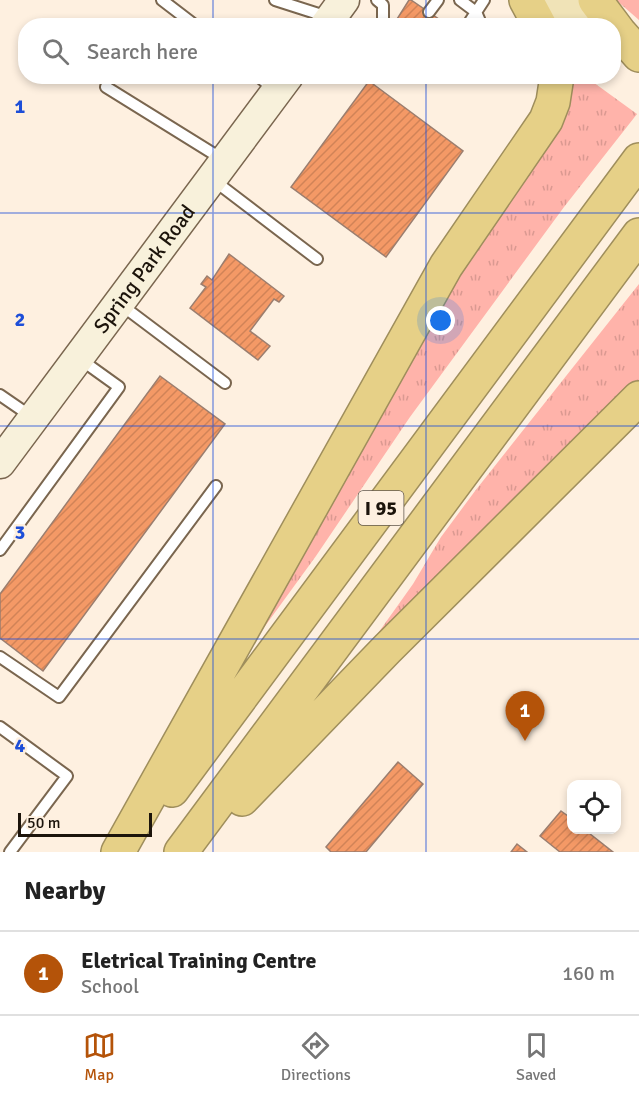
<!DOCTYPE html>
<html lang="en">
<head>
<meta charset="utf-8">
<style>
	:root { --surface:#fff; --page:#f6f6f6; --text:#222; --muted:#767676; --line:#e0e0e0; --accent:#b45309 }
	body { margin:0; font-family:Signika,sans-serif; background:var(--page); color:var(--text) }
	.controls { position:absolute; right:18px; bottom:18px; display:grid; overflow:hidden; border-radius:12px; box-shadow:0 3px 9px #0003 }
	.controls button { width:54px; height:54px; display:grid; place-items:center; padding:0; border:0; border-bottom:2px solid var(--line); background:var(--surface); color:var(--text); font:30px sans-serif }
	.scale { position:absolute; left:18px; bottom:15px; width:134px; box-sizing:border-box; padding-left:6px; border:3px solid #1c140b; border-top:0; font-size:16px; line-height:21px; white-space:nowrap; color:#1c140b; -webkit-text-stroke:4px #fef0e0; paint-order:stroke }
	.you { position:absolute; left:441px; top:321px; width:21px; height:21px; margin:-15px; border:4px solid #fff; border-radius:50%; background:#1a73e8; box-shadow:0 0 0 9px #1a73e833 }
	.badge { display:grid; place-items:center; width:39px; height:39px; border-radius:50%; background:var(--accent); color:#fff; font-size:20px; font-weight:700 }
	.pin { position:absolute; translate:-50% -50px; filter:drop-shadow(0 2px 3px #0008) }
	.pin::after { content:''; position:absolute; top:32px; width:21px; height:18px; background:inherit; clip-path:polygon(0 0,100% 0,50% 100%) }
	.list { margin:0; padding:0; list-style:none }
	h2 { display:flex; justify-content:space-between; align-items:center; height:78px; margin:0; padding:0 24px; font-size:26px }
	h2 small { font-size:20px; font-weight:400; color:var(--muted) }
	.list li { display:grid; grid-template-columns:39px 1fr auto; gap:18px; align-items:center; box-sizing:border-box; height:84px; padding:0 24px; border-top:2px solid var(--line) }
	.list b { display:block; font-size:22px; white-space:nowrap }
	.list p { margin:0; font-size:20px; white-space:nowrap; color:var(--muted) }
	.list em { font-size:20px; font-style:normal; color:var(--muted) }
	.icon { flex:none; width:33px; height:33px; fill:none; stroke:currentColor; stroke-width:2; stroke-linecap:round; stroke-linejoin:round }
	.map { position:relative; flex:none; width:639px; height:852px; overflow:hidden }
	.search { position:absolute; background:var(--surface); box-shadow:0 3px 9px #0003; left:18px; right:18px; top:18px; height:66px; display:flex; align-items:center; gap:15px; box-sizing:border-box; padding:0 21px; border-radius:24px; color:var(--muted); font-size:22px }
	.sheet { height:162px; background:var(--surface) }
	nav { display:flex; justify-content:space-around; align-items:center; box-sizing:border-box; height:84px; border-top:2px solid var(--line); background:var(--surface); font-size:16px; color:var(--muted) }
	nav a { display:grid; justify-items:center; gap:3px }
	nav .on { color:var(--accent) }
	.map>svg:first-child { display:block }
	.grass { fill:url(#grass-tufts) }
	.building { fill:url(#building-hatch); stroke:#9b7e6f; stroke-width:1.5 }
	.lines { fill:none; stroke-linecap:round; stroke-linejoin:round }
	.service-casing { stroke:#7a664f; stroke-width:14 }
	.secondary-casing { stroke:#7a664f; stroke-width:33 }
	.primary-casing { stroke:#9f8e5c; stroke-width:36 }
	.motorway-casing { stroke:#9f8e5c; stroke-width:36 }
	.service { stroke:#fff; stroke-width:10 }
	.secondary { stroke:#f8f1db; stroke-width:30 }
	.primary { stroke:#f0e3b7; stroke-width:33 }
	.motorway { stroke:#e6d087; stroke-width:33 }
	.grid { fill:none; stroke:#1d4ed8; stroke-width:1.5; stroke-opacity:0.55 }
	.labels { text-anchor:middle; stroke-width:5; stroke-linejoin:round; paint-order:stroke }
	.shield { fill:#fef0e0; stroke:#60564b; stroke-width:1.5 }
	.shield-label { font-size:20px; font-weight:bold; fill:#1c140b }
	.street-label { font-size:21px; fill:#1c140b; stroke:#fef0e0 }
	.grid-label { font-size:20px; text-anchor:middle; font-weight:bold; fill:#1d4ed8; stroke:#fef0e0; stroke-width:5; stroke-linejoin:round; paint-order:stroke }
</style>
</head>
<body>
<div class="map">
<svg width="639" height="852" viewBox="0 0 639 852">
	<defs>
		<pattern id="grass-tufts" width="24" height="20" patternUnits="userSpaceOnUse" patternTransform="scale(1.5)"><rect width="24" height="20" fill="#ffb3aa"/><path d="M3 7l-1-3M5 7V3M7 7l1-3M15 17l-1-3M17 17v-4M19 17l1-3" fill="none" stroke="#da9991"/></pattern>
		<pattern id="building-hatch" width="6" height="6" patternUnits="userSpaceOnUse" patternTransform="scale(1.5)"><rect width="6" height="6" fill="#f49966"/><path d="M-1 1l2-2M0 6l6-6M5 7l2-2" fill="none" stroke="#d18357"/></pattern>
	</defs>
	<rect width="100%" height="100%" fill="#fef0e0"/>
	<path class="grass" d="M 616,0 L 639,0 L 639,20 Z
		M 565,77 L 586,77 L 637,114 L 564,207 L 410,417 L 316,556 L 225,681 Z
		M 639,284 L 639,389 L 371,643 L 413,584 L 441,537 L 475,491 Z"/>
	<path class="building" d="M 409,0 L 411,0 L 449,26 L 406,26 L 397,19 Z
		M 369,81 L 463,151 L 386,257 L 291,187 Z
		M 229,254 L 284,296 L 279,302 L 274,299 L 250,331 L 270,346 L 258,360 L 190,308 L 206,287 L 201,284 L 207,276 L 212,280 Z
		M 160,376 L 225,424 L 43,671 L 0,638 L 0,594 Z
		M 398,762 L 423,784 L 366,852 L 331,852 L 326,847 Z
		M 561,811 L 572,819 L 572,830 L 585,830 L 613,852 L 560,852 L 540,836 Z
		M 517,844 L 527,852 L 511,852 Z"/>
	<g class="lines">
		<g class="service-casing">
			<path id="service" d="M 162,0 L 196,26
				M 275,0 L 328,17
				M 377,0 L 383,5 L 383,26
				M 460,0 L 476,12 L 482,26
				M 429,12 L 438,0
				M 467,26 L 484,0
				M 258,76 L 274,89
				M 106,87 L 222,159
				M 212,179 L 317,259
				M 120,304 L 225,383
				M 0,395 L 32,417
				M 0,550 L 119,387 L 80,359
				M 0,657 L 59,697 L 216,486
				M 0,727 L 67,776 L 10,852"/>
		</g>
		<g class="secondary-casing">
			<g id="secondary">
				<path d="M 325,26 L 344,0"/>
				<path id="s1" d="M 0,463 C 95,334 192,206 288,76"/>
			</g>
		</g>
		<g class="primary-casing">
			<path id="primary" d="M 552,0 L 587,26"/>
		</g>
		<g class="motorway-casing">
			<path id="motorway" d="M 526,0 L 540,26
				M 595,0 L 619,32 L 639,55
				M 172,790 L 639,160
				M 242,799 L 387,649 L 639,398
				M 118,852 L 446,266 L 546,120 L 553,102 L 557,76
				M 181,852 L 639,235"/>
		</g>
		<use href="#service" class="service"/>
		<use href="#secondary" class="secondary"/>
		<use href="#primary" class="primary"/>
		<use href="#motorway" class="motorway"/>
	</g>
	<path class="grid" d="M 213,0 L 213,26M 426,0 L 426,26M 213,76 L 213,852M 426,76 L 426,852M 0,213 L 639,213M 0,426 L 639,426M 0,639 L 639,639"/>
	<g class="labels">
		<rect class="shield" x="358.5" y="491" width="45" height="34" rx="4.5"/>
		<g class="shield-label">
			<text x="381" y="515">I 95</text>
		</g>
		<g class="street-label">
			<text dy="7" stroke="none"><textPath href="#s1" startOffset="242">Spring Park Road</textPath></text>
		</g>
	</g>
	<g class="grid-label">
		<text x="20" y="113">1</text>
		<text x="20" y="326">2</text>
		<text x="20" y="539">3</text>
		<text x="20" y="752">4</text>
	</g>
</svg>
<div class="controls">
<button><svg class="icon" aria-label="locate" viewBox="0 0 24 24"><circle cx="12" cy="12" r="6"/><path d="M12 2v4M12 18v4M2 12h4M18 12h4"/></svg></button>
</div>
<div class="scale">50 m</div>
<div class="you"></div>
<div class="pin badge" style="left:525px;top:741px">1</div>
<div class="search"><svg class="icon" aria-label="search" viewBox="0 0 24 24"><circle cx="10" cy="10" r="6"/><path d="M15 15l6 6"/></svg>Search here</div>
</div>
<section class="sheet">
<h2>Nearby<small></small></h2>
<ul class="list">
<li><span class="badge">1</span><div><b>Eletrical Training Centre</b><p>School</p></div><em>160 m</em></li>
</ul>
</section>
<nav>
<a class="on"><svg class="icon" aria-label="map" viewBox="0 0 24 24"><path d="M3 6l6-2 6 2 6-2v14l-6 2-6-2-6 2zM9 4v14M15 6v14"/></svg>Map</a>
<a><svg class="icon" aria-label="directions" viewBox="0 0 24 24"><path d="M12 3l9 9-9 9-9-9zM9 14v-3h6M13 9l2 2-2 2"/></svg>Directions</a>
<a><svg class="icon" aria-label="saved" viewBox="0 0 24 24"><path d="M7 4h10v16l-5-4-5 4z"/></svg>Saved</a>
</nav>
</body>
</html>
